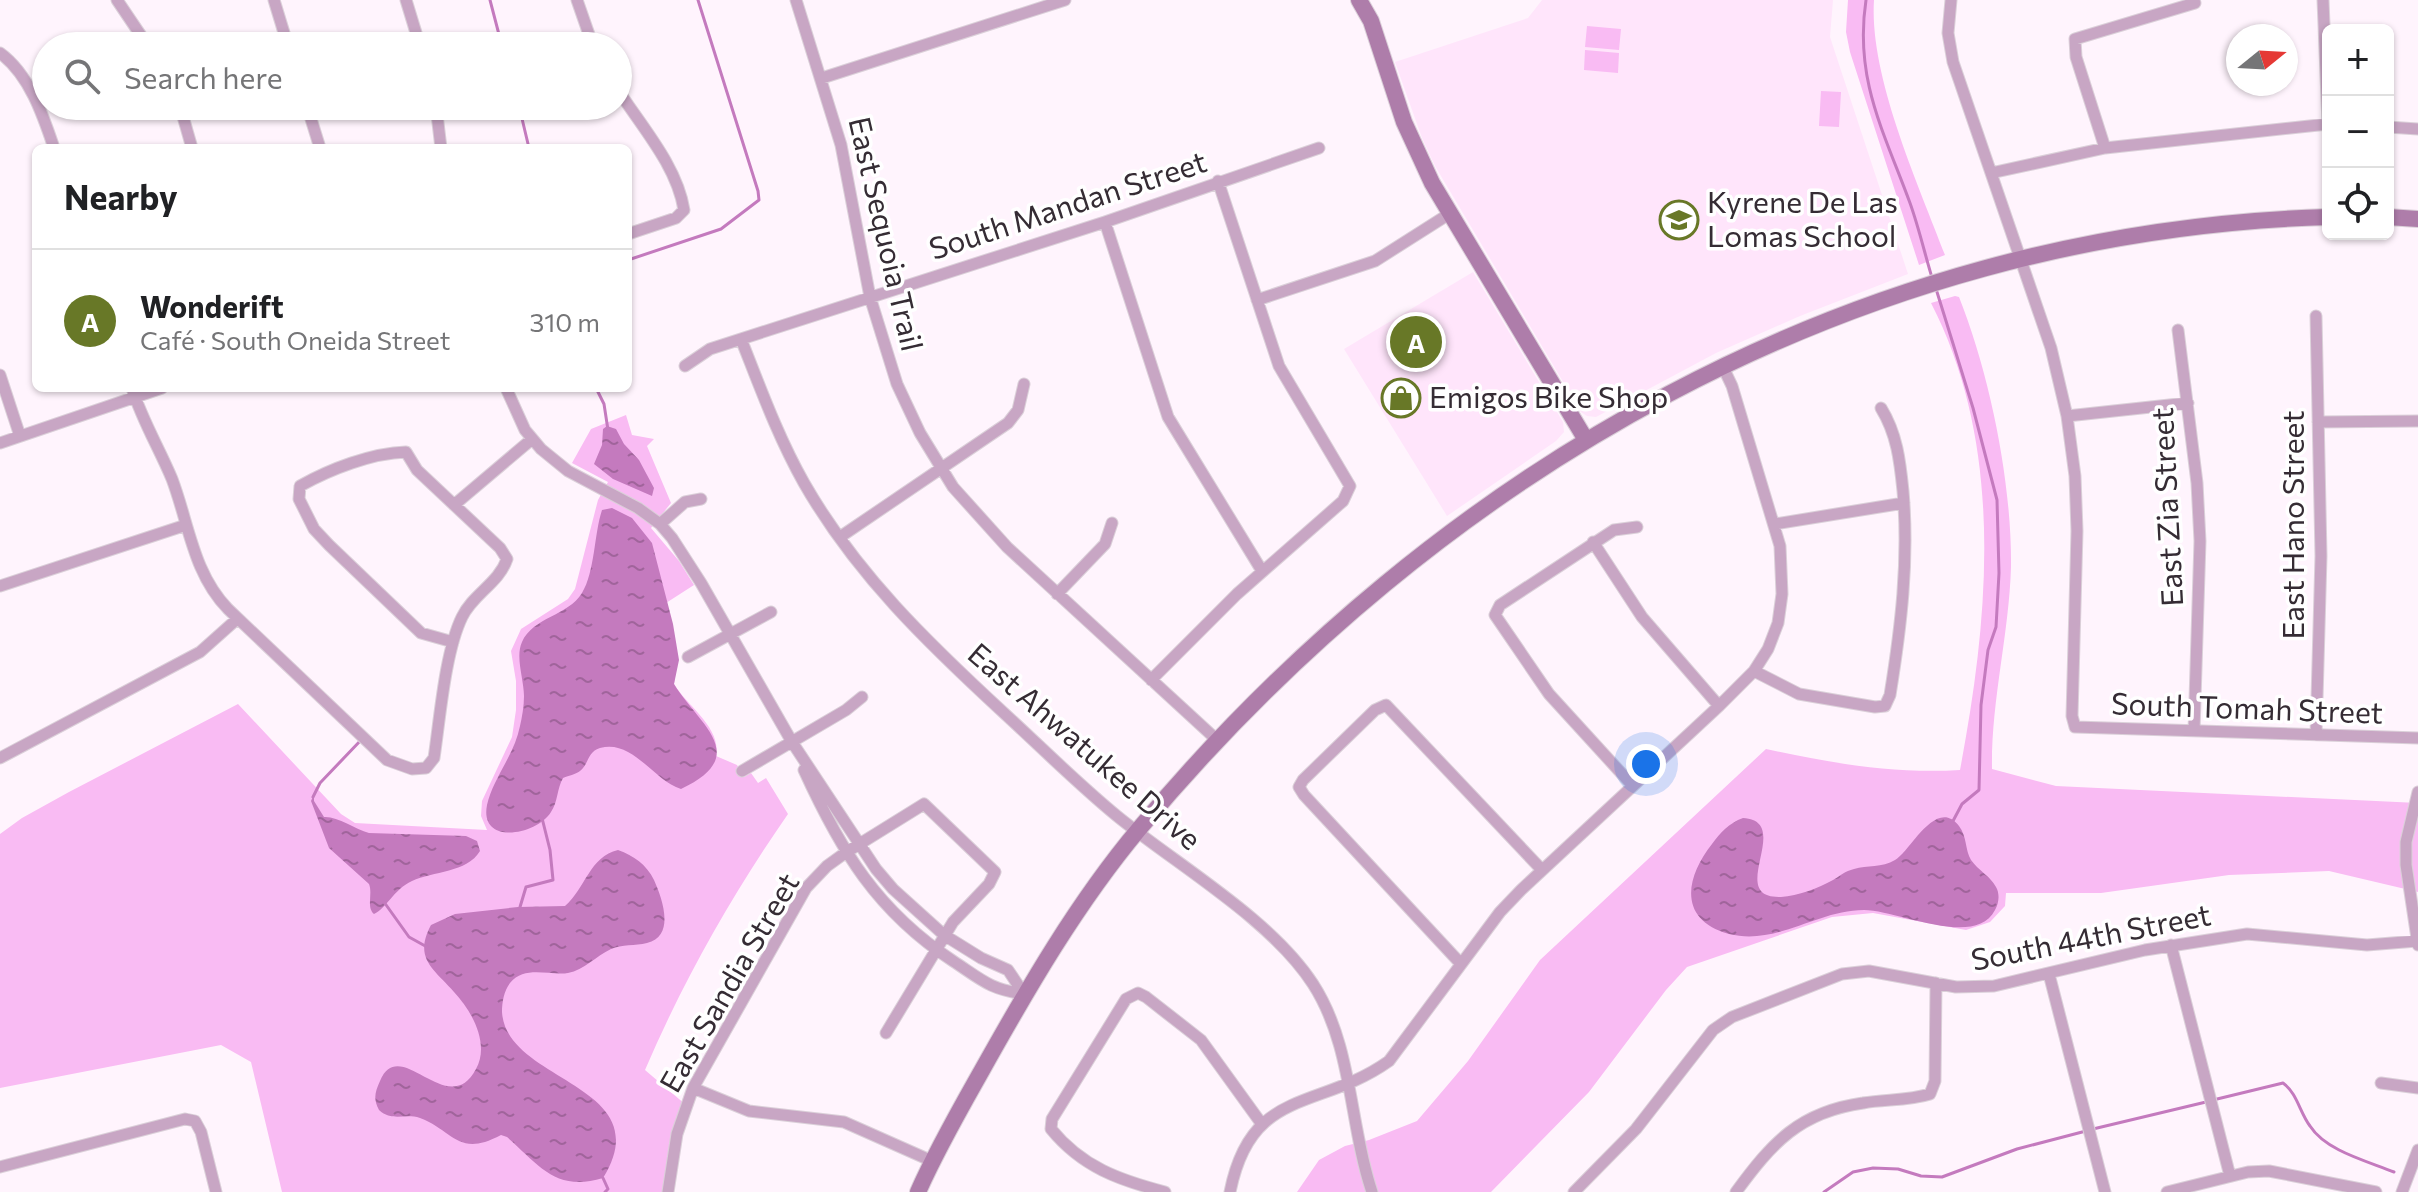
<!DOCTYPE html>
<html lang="en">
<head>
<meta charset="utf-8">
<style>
	:root { --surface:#fff; --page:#f2f2f2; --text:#202124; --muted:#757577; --line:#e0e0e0; --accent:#687827 }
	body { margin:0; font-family:Commissioner,sans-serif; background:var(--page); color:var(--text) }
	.controls { position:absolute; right:24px; top:24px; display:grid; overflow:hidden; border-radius:12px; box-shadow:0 2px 6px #0004 }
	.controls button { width:72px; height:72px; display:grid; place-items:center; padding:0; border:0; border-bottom:2px solid var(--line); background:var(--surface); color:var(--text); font:40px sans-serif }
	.compass { position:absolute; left:2226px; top:24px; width:72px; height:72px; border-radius:50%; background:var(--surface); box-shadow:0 2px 6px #0004; rotate:72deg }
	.you { position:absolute; left:1646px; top:764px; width:28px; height:28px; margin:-20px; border:6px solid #fff; border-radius:50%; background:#1a73e8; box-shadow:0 0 0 12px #1a73e833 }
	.badge { display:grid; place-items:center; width:52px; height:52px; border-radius:50%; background:var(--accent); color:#fff; font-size:26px; font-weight:700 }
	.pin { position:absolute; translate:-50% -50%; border:4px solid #fff; box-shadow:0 2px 8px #0006 }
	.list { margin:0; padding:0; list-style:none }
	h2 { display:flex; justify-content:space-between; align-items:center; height:104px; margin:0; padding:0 32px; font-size:34px }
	h2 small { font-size:26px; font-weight:400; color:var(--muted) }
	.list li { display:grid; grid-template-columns:52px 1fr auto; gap:24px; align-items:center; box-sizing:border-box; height:144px; padding:0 32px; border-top:2px solid var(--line) }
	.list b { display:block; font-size:30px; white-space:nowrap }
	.list p { margin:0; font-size:26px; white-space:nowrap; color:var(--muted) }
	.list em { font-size:26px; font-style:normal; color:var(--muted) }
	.icon { flex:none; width:44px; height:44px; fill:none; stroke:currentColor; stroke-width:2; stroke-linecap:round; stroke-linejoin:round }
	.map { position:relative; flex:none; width:2418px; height:1192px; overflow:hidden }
	.search { position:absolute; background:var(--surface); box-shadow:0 2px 6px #0004; left:32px; top:32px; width:600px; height:88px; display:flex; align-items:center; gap:20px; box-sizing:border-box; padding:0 28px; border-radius:44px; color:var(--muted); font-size:30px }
	.panel { position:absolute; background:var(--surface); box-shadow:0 2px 6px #0004; left:32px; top:144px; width:600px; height:248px; border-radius:12px }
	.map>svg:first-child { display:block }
	.built { fill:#ffe5fb }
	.grass { fill:#f9bbf3 }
	.water { fill:url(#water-ripples) }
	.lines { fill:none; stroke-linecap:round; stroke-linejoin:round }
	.stream { stroke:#c47abe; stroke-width:3 }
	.street-casing { stroke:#dbd0d9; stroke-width:13 }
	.secondary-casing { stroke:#dbd0d9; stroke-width:18 }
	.street { stroke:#c8a6c4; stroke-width:11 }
	.secondary { stroke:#ae7daa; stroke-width:16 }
	.labels { text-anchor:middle; stroke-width:7; stroke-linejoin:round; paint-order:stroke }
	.poi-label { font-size:30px; fill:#352c34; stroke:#fff; text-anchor:start }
	.street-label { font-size:30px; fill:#352c34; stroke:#fff }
</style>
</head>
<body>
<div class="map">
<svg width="2418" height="1192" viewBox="0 0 2418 1192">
	<defs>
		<pattern id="water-ripples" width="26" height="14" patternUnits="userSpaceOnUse" patternTransform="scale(2)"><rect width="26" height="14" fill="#c47abe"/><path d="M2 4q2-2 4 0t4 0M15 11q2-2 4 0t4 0" fill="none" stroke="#a0649b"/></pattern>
	</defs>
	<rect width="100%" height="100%" fill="#fff4fd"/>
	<path class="built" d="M 1542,0 L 1833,0 L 1830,37 L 1908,274 L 1800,316 L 1716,353 L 1596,417 L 1587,416 L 1581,412 L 1435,166 L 1422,138 L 1395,62 L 1528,18 Z
		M 1473,272 L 1563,422 L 1564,432 L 1556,441 L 1447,516 L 1344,349 Z"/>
	<path class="grass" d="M 1848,0 L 1874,0 C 1869,76 1918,183 1945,255 L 1919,265 L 1850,52 L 1846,32 Z
		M 1587,26 L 1621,29 L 1619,50 L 1585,47 Z
		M 1585,50 L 1619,53 L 1618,73 L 1584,70 Z
		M 1821,91 L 1841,92 L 1839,127 L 1819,126 Z
		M 1955,296 L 1959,297 C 1990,375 2012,483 2011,567 C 2009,635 1991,701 1992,769 L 2056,786 L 2418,803 L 2418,892 L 2329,871 L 2229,875 L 2101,893 L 2006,893 L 2005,906 L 1990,922 L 1966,930 L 1873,913 L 1832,917 L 1687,967 L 1666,990 L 1589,1092 L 1491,1192 L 1297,1192 L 1319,1160 L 1345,1146 L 1369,1140 L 1417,1121 L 1468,1061 L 1540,960 L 1766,749 C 1831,763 1893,774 1960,770 C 1989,617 2005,447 1931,303 Z
		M 626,415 L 632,435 L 654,439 L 647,446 L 671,503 L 651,528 L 679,561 L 694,585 L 666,603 C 675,630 679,656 674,684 C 687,706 722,728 716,756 L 737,765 L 744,777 L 751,773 L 758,783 L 766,778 L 788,814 C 733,893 683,981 645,1070 L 686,1105 L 668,1192 L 282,1192 L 251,1062 L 221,1045 L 0,1088 L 0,834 L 22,818 L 69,792 L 238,704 L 341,814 L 355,823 L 487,830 L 481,816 L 482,801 L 512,737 L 516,710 L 516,681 L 511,651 L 521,629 L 568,599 L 575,589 L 598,500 L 608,482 L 572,463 L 591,429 Z"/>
	<path class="water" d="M 607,426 L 616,429 L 624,444 L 639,460 L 654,488 L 652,496 L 613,479 L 594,464 L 602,445 L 603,429 Z
		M 612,508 L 632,518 L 652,543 L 673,624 L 679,660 L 674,684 C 698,724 753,755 681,789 C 654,781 633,739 600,748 C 587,752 589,764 580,771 C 577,774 567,776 563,778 C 557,788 558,802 551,812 C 537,835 479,846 487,805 C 493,778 514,756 520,726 C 522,717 524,706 524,696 C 524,679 515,657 522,642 C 533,617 568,616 582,593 C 595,572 594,534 602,510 Z
		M 314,794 L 314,801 L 324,817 C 337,816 355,829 369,833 L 466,836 L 477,841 L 480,851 C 467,873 433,871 412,881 C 393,890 387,908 374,914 C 366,907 373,894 369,884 L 329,848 L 311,801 Z
		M 1743,818 C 1795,821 1724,899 1781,897 C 1798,896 1818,888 1833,880 C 1840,876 1845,871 1854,869 C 1867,865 1882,868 1895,860 C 1910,852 1936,796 1959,826 C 1967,836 1965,850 1971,860 C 1978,870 1990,876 1996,887 C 2000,894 1999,903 1995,910 C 1975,949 1897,910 1864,910 C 1817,910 1777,946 1729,934 C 1678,920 1685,878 1712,844 C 1720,833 1729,823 1743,818 Z
		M 618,850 C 634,856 646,864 654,880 C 662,898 676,936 647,943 C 635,946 622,944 611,949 C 596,956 584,970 568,973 C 549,976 525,965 510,983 C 504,991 502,1002 502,1012 C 506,1083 661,1084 603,1178 C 556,1192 540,1166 507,1137 L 501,1135 C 458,1158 454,1131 420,1118 C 405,1113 392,1122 379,1110 C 373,1099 375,1092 380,1081 C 400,1033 448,1122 476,1069 C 490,1044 472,1011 454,992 C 434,969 413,959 431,925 L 455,914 L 518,907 L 565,906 C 585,889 590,856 618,850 Z"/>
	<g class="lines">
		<path class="stream" d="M 490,0 L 502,46
			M 1866,0 C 1854,79 1884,132 1910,203 C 1919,228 1925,255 1933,281
			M 519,106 L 529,148
			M 628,260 L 721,229 L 759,200 L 758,191 L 698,0
			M 1937,292 L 1973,408 L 1997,500 L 1999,573 L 1996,627 L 1988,650 L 1981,705 L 1979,790 L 1962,804 L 1953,821
			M 596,388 L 604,404 L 608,430
			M 313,797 L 320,783 L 362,739
			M 384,902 L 409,937 L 427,947
			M 520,907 L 526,887 L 553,880 L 550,850 L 542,818
			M 2213,1100 L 2283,1083 C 2297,1093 2300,1113 2310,1126 C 2326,1151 2367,1161 2394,1172
			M 2093,1129 L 2206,1102
			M 603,1178 L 608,1189 L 605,1192
			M 1824,1192 L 1853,1172 L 1873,1168 L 1898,1169 L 1921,1176 L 1942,1177 L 2017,1149 L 2086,1131"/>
		<g class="street-casing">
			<path id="street" d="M 117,0 L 148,46
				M 274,0 L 288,46
				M 406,0 L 420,46
				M 577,0 L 593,46
				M 796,0 L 841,145 L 870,297 L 897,384 L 920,433 L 953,487 L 1007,547 L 1217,740
				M 1951,0 L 1948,33 L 1953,62 L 2051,348 L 2067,416 L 2075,476 L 2077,531 L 2072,716 L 2075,727 L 2418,738
				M 2323,0 L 2328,124
				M 0,53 C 29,74 43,115 54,148
				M 822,78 L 1065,0
				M 618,90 C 642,127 677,166 684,210 L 676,218 L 628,234
				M 180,106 L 192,148
				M 307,106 L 320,148
				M 436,106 L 441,148
				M 2388,127 L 2418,129
				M 2105,148 L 2076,57 L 2075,39 L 2195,3
				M 1991,173 L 2105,148 L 2328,124
				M 1105,222 L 1168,417 L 1262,571
				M 1257,300 L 1375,261 L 1449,214
				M 2316,316 L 2321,556 L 2316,735
				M 2178,330 L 2197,483 L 2200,541 L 2194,731
				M 741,339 C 760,387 778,437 804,483 C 856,574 928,643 1005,714 C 1042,748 1078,784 1117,816 C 1177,865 1271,919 1313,984 C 1353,1046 1349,1124 1372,1192
				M 685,366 L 710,349 L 1105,222 L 1319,148
				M 0,375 L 20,436
				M 132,388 C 142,420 159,448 172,479 C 189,524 193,573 228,609 L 387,760 L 412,769 L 426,768 L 434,758 C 440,718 445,652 462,617 C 473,594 499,583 507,559 L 500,548 L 417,470 L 406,452 C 372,453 330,469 300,486 L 299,499 L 314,529 L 329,545 L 421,633 L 453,642
				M 506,388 L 525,430 L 541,449 L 568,471 L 638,508 L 660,524 L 672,538 L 701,583 L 792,742 L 876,869 L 893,889 L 944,935 L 981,958 L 1008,970 L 1024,994
				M 2067,416 L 2188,403
				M 2318,422 L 2418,421
				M 0,443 L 162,388
				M 454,505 L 532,439
				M 660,524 L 685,502 L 701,499
				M 1775,524 L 1904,503
				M 840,537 L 1008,423 L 1018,410 L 1024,384
				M 1593,542 L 1642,617 L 1719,706
				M 0,586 L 186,525
				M 1057,594 L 1105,544 L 1112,523
				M 688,657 L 771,612
				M 1754,671 L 1799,694 L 1875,707 L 1885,706 L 1890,695 C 1901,627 1909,561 1903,491 C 1900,461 1897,434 1881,408
				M 1151,680 L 1237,594 L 1343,501 L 1350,486 L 1279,366 L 1218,181
				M 0,758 L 200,652 L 237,619
				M 804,770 C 841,851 877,911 953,961 C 982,980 989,989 1024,994
				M 742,771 L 846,710 L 862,697
				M 1633,786 L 1549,694 L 1495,615 L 1500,605 L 1614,530 L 1637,527
				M 2171,945 L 2230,1176
				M 2418,945 L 2406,865 L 2406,842 L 2418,792
				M 1461,964 L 1304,795 L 1299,787 L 1303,780 L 1375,710 L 1386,705 L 1542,870
				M 2049,974 L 2105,1192
				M 2381,1083 L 2418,1088
				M 693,1088 L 749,1111 L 844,1122 L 932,1161
				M 0,1167 L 185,1119 L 195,1121 L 201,1132 L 216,1192
				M 668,1192 L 677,1134 L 693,1088 L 806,888 L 827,866 L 845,853 L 924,804 L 995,872 L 989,884 L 953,922 L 886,1033
				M 1165,1192 C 1119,1180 1082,1167 1051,1129 L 1052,1119 L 1126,999 L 1138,993 L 1146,997 L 1201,1040 L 1261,1123
				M 1230,1192 C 1251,1086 1319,1111 1389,1061 L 1500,912 L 1521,890 L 1719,706 L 1754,671 L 1768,649 L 1778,623 L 1782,594 L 1780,546 L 1732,386 L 1723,367
				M 1574,1192 L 1636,1129 L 1713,1030 L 1732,1017 L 1842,974 L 1869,971 L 1956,987 L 1994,986 L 2145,950 L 2247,934 L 2367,945 L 2417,941
				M 1736,1192 C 1772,1143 1799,1112 1863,1103 C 1885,1099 1908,1101 1930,1094 L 1935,1081 L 1936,983
				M 2167,1192 L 2248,1172 L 2269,1171 L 2376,1192
				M 2402,1192 L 2418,1150"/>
		</g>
		<g class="secondary-casing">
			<path id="secondary" d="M 1359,0 L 1371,21 L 1404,122 L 1432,183 L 1586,440
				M 2388,217 L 2418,219
				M 918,1192 C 936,1151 959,1111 981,1072 C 1028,988 1077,903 1139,829 C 1438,471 1856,231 2328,217"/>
		</g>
		<use href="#street" class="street"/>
		<use href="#secondary" class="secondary"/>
	</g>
	<defs>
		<g id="school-ring" transform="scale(2)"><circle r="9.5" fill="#fff" stroke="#687827" stroke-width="1.5"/><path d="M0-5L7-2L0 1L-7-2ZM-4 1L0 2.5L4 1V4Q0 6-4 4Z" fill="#687827"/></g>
		<g id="shop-ring" transform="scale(2)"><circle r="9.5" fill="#fff" stroke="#687827" stroke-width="1.5"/><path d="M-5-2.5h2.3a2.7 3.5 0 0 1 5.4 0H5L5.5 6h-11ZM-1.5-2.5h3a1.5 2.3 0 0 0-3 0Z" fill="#687827"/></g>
	</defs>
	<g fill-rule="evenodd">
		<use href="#school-ring" x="1679" y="220"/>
		<use href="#shop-ring" x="1401" y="398"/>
	</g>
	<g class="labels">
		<g class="poi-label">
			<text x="1707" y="213">Kyrene De Las<tspan x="1707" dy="34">Lomas School</tspan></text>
			<text x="1429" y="408">Emigos Bike Shop</text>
		</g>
		<g class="street-label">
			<text transform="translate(1068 206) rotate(-18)" y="10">South Mandan Street</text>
			<text transform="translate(885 234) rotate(77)" y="10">East Sequoia Trail</text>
			<text transform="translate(2168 507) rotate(-93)" y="10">East Zia Street</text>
			<text transform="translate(2294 525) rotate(-90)" y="10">East Hano Street</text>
			<text transform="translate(2247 709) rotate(2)" y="10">South Tomah Street</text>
			<text transform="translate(1084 747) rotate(41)" y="10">East Ahwatukee Drive</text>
			<text transform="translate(2091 938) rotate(-11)" y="10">South 44th Street</text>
			<text transform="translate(730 983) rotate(-60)" y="10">East Sandia Street</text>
		</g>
	</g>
</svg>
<div class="controls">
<button>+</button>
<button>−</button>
<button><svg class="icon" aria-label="locate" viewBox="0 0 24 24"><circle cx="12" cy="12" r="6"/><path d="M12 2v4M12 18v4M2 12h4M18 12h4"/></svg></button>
</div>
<svg class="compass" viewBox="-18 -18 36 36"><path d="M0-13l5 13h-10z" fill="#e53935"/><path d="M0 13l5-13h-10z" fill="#757577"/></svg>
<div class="you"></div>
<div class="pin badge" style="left:1416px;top:342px">A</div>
<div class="search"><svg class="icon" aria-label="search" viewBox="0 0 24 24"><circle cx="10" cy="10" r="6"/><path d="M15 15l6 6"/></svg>Search here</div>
<section class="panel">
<h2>Nearby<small></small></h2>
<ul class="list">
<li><span class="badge">A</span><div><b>Wonderift</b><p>Café · South Oneida Street</p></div><em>310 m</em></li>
</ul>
</section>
</div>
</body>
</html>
